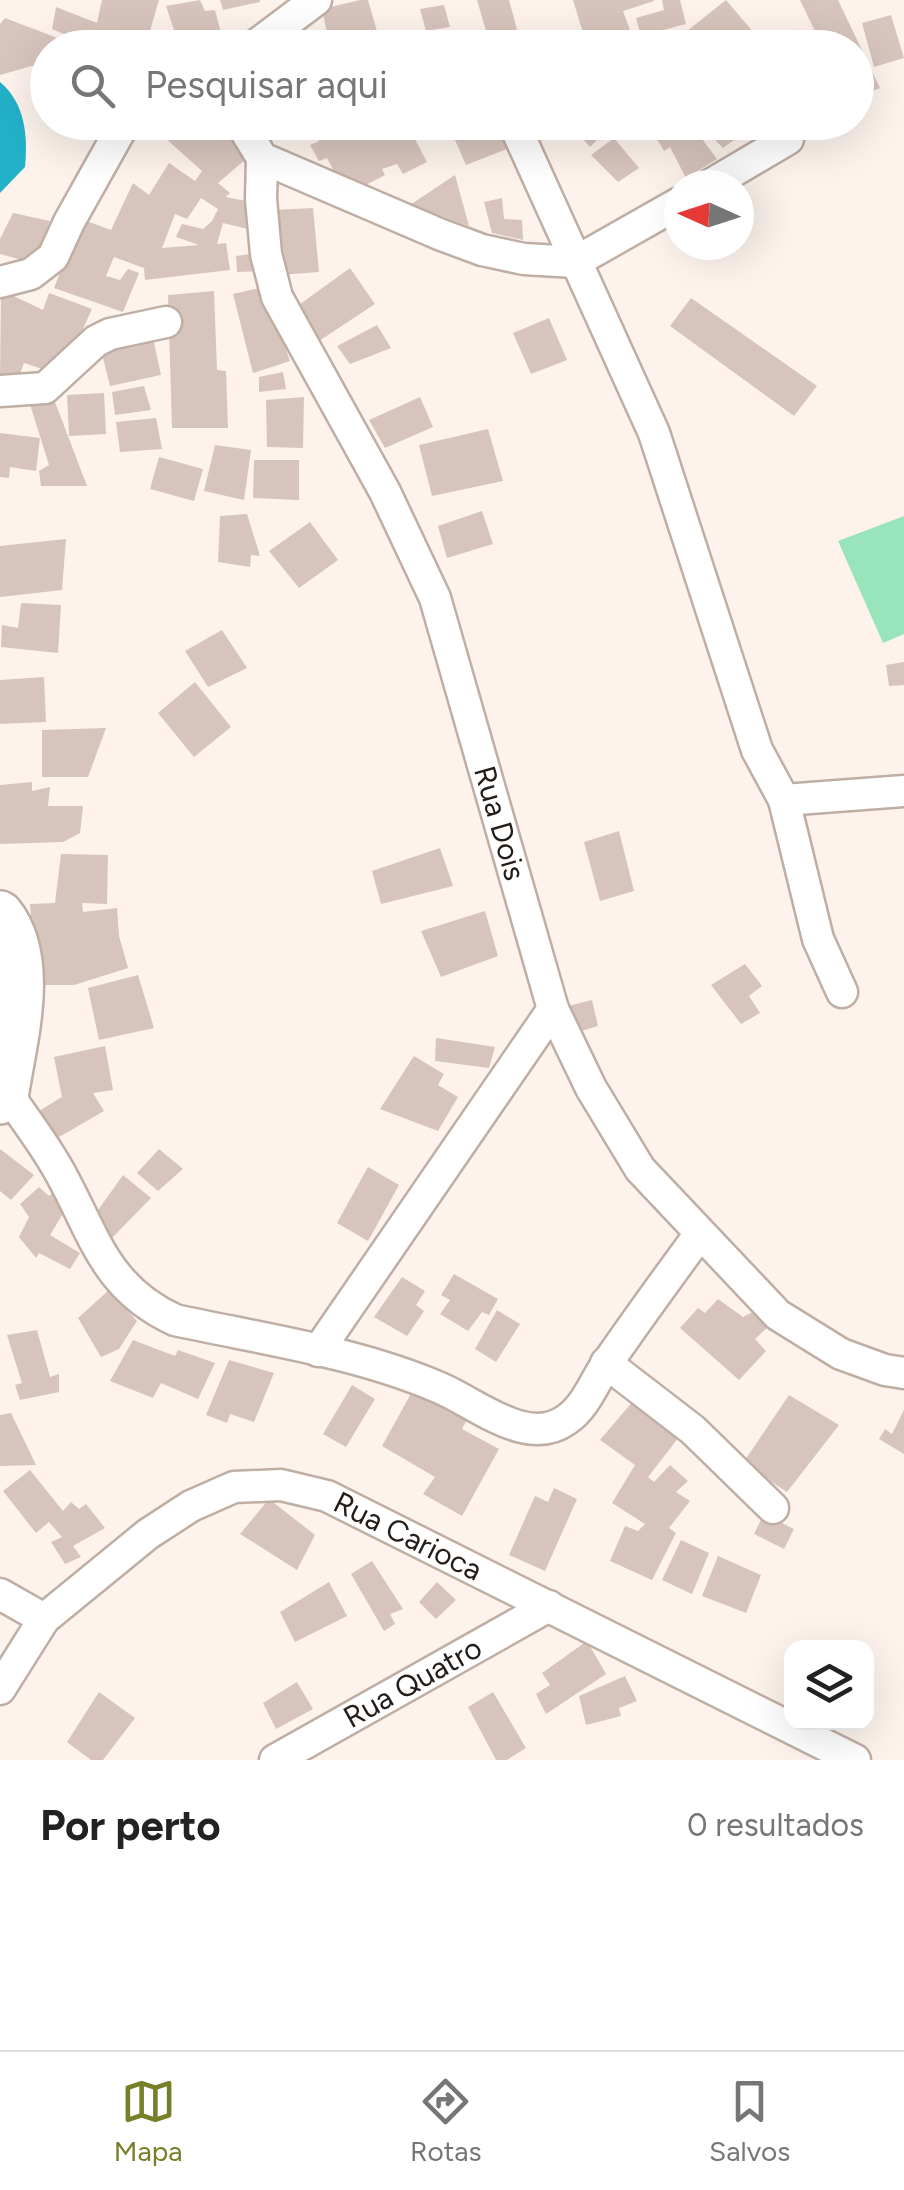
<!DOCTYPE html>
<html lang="pt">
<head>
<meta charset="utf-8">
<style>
	:root { --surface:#fff; --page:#f6f6f6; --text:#222; --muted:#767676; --line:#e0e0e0; --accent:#787f29 }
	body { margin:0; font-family:Figtree,sans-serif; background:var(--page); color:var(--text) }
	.controls { position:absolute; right:30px; bottom:30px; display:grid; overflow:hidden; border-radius:20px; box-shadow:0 10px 40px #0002 }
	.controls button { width:90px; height:90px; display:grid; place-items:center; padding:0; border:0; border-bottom:2px solid var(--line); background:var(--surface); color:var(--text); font:50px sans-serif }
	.compass { position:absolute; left:664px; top:170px; width:90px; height:90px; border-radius:50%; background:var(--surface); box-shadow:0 10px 40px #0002; rotate:273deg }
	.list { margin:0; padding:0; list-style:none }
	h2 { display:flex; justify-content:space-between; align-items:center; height:130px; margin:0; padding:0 40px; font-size:42px }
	h2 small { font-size:32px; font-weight:400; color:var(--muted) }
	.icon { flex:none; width:55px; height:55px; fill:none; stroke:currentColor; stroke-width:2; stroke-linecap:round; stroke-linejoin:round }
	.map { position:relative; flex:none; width:904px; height:1760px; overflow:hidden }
	.search { position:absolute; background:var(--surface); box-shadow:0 10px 40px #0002; left:30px; right:30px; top:30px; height:110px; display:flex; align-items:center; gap:25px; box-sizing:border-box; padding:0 35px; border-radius:55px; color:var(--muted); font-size:38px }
	.sheet { height:290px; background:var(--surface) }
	nav { display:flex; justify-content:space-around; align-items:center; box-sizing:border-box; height:140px; border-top:2px solid var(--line); background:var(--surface); font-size:28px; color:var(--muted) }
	nav a { display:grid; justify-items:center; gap:5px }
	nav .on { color:var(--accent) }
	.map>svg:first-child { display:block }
	.green { fill:#98e5bb }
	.water { fill:#23b1c8 }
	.building { fill:#d7c4bd; fill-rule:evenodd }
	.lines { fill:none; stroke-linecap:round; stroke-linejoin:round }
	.street-casing { stroke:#bfaea4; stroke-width:35 }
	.secondary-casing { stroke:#bfaea4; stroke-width:50 }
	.street { stroke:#fff; stroke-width:30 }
	.secondary { stroke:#fff; stroke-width:45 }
	.labels { text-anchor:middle; stroke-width:10; stroke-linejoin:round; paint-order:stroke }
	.street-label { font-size:30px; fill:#231d19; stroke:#fdf3ec }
</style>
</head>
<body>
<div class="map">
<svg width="904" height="1760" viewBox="0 0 904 1760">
	<rect width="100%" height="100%" fill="#fdf3ec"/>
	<path class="green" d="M 904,516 L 904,634 L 883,643 L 838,541 Z"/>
	<path class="water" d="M 0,82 C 25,103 28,135 25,167 L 0,193 Z"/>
	<path class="building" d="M 102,0 L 159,0 L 145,48 L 96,48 L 52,29 L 56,7 L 97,23 Z
		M 200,0 L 205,11 L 215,10 L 223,40 L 180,48 L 166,6 Z
		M 220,0 L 260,0 L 260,2 L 223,10 Z
		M 360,0 L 368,0 L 381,45 L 330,48 L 322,9 Z
		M 477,0 L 509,0 L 522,48 L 491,48 Z
		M 573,0 L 654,0 L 654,1 L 623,11 L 630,30 L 586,43 Z
		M 662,0 L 680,0 L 686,24 L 641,36 L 636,18 L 664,10 Z
		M 726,0 L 766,47 L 774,42 L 776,48 L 698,48 L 687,31 Z
		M 800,0 L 838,0 L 880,88 L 856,98 L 856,48 L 823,48 Z
		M 444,5 L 450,27 L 426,31 L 420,9 Z
		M 891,15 L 904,58 L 874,67 L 862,23 Z
		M 5,18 L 81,47 L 81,48 L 48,48 L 48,65 L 42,63 L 0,75 L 0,24 Z
		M 683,36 L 687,48 L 624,48 L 624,45 Z
		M 161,122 L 217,122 L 246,159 L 218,183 L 230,193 L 226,197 L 256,203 L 252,230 L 223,223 L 217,244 L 226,243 L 230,270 L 145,280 L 144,268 L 114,257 L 106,276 L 120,280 L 128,269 L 139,273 L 123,312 L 54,288 L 81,219 L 111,230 L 133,183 L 149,195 L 169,163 L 195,181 L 202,171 L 154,128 ZM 201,198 L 218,209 L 212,221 L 203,229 L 182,224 L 176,237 L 199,245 L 162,248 L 175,214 L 187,219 Z
		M 307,122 L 354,122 L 364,140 L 395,122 L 406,122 L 427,162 L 403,174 L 397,164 L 382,169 L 385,175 L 358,189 L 337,177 L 327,158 L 319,161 L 310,145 L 319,141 Z
		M 495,122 L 501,122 L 512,147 L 466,165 L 455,140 Z
		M 568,122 L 615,122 L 590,147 Z
		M 651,122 L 682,122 L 691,134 L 696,131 L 717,159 L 686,178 L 670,147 L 664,151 L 654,134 L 659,131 Z
		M 698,122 L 750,122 L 753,126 L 723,148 Z
		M 614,138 L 639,168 L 618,182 L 591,155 Z
		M 455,175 L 469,226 L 410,205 Z
		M 502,198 L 504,219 L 522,220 L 523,240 L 492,233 L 484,202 Z
		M 313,208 L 319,272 L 279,275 L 273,210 Z
		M 13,213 L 50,221 L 33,263 L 0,254 L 0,239 Z
		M 258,253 L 259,271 L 237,272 L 236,256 Z
		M 350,268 L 375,304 L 319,341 L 296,307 Z
		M 264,287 L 290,361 L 253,373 L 233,294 Z
		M 1,290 L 43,310 L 49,293 L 92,309 L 68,362 L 58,374 L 24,363 L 17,382 L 0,378 Z
		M 214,291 L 217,370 L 226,371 L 228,428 L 172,428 L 168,295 Z
		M 691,298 L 817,386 L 794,416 L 670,326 Z
		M 549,318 L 567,360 L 531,374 L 513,333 Z
		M 377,325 L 391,348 L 350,364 L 337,346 Z
		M 153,338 L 161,375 L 110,386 L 102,354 Z
		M 283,372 L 286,389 L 259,392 L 259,377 Z
		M 144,386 L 151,410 L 115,415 L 112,392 Z
		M 104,393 L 106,434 L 69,436 L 67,395 Z
		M 52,394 L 87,486 L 41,486 L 39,471 L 49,465 L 28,398 Z
		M 304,397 L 303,448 L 267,447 L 266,400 Z
		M 420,397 L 433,427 L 385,448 L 369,420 Z
		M 156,418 L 162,449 L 120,452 L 116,422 Z
		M 488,429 L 503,481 L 432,496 L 419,445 Z
		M 0,433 L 40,438 L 36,471 L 10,467 L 9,478 L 0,477 Z
		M 215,445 L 251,450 L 244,500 L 204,491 Z
		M 159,457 L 203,469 L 194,501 L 150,489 Z
		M 254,460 L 299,460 L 299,500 L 253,498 Z
		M 482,511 L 493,544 L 447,558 L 438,526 Z
		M 247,514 L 260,556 L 251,555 L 250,567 L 218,562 L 220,516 Z
		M 310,522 L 338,560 L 299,588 L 269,551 Z
		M 66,539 L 62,590 L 0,597 L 0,546 Z
		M 21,603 L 61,605 L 58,653 L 1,647 L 2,625 L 18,628 Z
		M 222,630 L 247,668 L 208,687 L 185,651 Z
		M 904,662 L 904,685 L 889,686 L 886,665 Z
		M 44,677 L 46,722 L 0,724 L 0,680 Z
		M 195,682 L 231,727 L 194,757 L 158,713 Z
		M 106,728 L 88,777 L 42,777 L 42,730 Z
		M 32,782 L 32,791 L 50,787 L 48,806 L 83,806 L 80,833 L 63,842 L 0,844 L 0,785 Z
		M 619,831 L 634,891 L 600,901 L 584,842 Z
		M 440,848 L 453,886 L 381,904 L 372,871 Z
		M 61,854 L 108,855 L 107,904 L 82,903 L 83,912 L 117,908 L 119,936 L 128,968 L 74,985 L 37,985 L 30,904 L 55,903 Z
		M 485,911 L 498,956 L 441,977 L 421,931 Z
		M 745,964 L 762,986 L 749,996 L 760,1013 L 741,1024 L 711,985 Z
		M 138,975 L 154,1028 L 99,1040 L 88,988 Z
		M 592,1000 L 598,1026 L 578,1032 L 568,1006 Z
		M 436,1038 L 495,1047 L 489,1068 L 435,1061 Z
		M 105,1046 L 113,1090 L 93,1093 L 104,1111 L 54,1140 L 34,1114 L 62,1097 L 54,1057 Z
		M 414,1056 L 444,1074 L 438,1085 L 458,1097 L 438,1131 L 380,1109 Z
		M 0,1149 L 34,1175 L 11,1200 L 0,1191 Z
		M 159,1149 L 183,1169 L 158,1191 L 137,1173 Z
		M 368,1167 L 399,1185 L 368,1241 L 337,1223 Z
		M 123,1175 L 151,1198 L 111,1239 L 96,1213 Z
		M 39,1187 L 49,1196 L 55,1191 L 67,1207 L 50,1235 L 80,1253 L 70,1269 L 39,1253 L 36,1258 L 19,1237 L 29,1217 L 20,1204 Z
		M 454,1274 L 498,1299 L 489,1315 L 482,1312 L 468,1331 L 440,1314 L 450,1300 L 441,1295 Z
		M 402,1277 L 425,1291 L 416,1305 L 424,1311 L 407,1336 L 374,1317 Z
		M 109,1290 L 137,1321 L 119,1349 L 101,1357 L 78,1318 Z
		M 718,1299 L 743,1317 L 755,1311 L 767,1328 L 755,1339 L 766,1351 L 739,1380 L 680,1328 L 698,1308 L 705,1313 Z
		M 497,1310 L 520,1324 L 496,1362 L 475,1349 Z
		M 37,1330 L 50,1377 L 59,1374 L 59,1392 L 20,1400 L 15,1385 L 22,1383 L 7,1335 Z
		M 133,1340 L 175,1356 L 178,1350 L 215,1363 L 198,1399 L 161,1383 L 153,1398 L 110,1381 Z
		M 229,1360 L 274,1373 L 254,1422 L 230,1414 L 227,1423 L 206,1415 Z
		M 352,1385 L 375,1399 L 346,1447 L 323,1434 Z
		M 413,1390 L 469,1416 L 462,1429 L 499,1449 L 462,1516 L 423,1494 L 435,1477 L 382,1446 Z
		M 789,1395 L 839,1425 L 787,1492 L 743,1463 Z
		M 634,1400 L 679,1437 L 648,1477 L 654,1482 L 670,1465 L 688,1481 L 676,1492 L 690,1501 L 669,1528 L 676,1533 L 652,1580 L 610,1561 L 625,1526 L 638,1531 L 645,1524 L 612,1503 L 635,1465 L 600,1440 Z
		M 904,1410 L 904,1454 L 879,1439 L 885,1429 L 892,1434 Z
		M 11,1413 L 36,1465 L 0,1466 L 0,1415 Z
		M 30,1470 L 63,1511 L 71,1502 L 79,1509 L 86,1504 L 105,1528 L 73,1546 L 81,1557 L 65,1564 L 51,1542 L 62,1537 L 49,1522 L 36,1533 L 3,1491 Z
		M 554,1488 L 577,1499 L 545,1571 L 509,1555 L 535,1496 L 548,1502 Z
		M 269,1499 L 315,1535 L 297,1570 L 240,1534 Z
		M 764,1514 L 794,1529 L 784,1549 L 754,1534 Z
		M 681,1540 L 709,1553 L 692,1594 L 662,1580 Z
		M 718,1556 L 761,1575 L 746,1613 L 702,1596 Z
		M 372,1561 L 403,1609 L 390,1614 L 395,1624 L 384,1631 L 351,1574 Z
		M 329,1582 L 347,1616 L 295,1642 L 280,1612 Z
		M 437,1582 L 456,1600 L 436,1619 L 419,1602 Z
		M 587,1641 L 606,1674 L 546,1714 L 536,1694 L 550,1685 L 542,1673 Z
		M 625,1676 L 637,1701 L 619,1708 L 621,1716 L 586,1725 L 579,1696 Z
		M 297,1682 L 313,1709 L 276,1729 L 263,1703 Z
		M 99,1692 L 135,1718 L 103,1760 L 91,1760 L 67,1742 Z
		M 493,1692 L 526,1748 L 507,1760 L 496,1760 L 468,1707 Z"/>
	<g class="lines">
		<g class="street-casing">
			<g id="street">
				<path d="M 252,48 L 316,0"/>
				<path d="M 240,122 L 262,158 L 439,234 L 482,250 L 524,259 L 575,262 L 679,203"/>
				<path d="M 513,122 L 654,433 L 757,750 L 784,800 L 818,939 L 842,992"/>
				<path id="s1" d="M 262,158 L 261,199 L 266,254 L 277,297 L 385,492 L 435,598 L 553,1009 L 591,1088 L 640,1169 L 778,1315 L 841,1354 L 885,1370 L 904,1373"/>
				<path d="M 710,185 L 788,139"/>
				<path d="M 0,282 L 31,274 L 53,257 L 69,222 L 125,122"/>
				<path d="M 0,391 L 45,388 L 96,341 L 110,334 L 166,322"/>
				<path d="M 784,800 L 904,791"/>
				<path d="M 6,1091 C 23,1117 43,1142 58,1169 C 94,1232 103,1287 175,1320 C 262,1339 357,1352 440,1388 C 476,1403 527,1448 566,1420 C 587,1406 595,1379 610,1359 C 639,1317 669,1276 699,1235"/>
				<path d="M 318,1351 L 553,1009"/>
				<path d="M 606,1363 L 693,1430 L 773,1508"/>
				<path d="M 0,1594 L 44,1619"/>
				<path id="s2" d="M 0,1689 L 44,1619 L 148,1534 L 191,1506 L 234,1487 L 281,1485 L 327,1496 L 855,1760"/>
				<path id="s3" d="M 275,1760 L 549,1606"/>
			</g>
		</g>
		<g class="secondary-casing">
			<path id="secondary" d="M 0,914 C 37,959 14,1039 6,1091 L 0,1101"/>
		</g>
		<use href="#street" class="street"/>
		<use href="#secondary" class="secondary"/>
	</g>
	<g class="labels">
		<g class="street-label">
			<text dy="10" stroke="none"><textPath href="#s1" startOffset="715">Rua Dois</textPath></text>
			<text dy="10" stroke="none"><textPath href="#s2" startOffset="500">Rua Carioca</textPath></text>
			<text dy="10" stroke="none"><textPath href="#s3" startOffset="158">Rua Quatro</textPath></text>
		</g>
	</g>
</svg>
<div class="controls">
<button><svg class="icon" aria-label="layers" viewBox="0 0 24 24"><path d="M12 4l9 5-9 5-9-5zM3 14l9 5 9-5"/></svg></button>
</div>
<svg class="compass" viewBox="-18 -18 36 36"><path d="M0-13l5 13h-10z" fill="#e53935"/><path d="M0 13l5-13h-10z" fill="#767676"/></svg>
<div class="search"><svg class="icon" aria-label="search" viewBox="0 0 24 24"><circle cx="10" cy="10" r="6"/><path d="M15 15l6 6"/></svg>Pesquisar aqui</div>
</div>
<section class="sheet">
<h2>Por perto<small>0 resultados</small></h2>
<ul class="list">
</ul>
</section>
<nav>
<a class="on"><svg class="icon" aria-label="map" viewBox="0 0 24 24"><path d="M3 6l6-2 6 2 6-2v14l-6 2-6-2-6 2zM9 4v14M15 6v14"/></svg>Mapa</a>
<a><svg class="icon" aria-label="directions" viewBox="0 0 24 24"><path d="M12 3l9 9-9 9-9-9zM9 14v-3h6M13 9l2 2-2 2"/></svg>Rotas</a>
<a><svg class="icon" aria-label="saved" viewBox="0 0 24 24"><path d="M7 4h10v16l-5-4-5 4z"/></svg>Salvos</a>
</nav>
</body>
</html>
